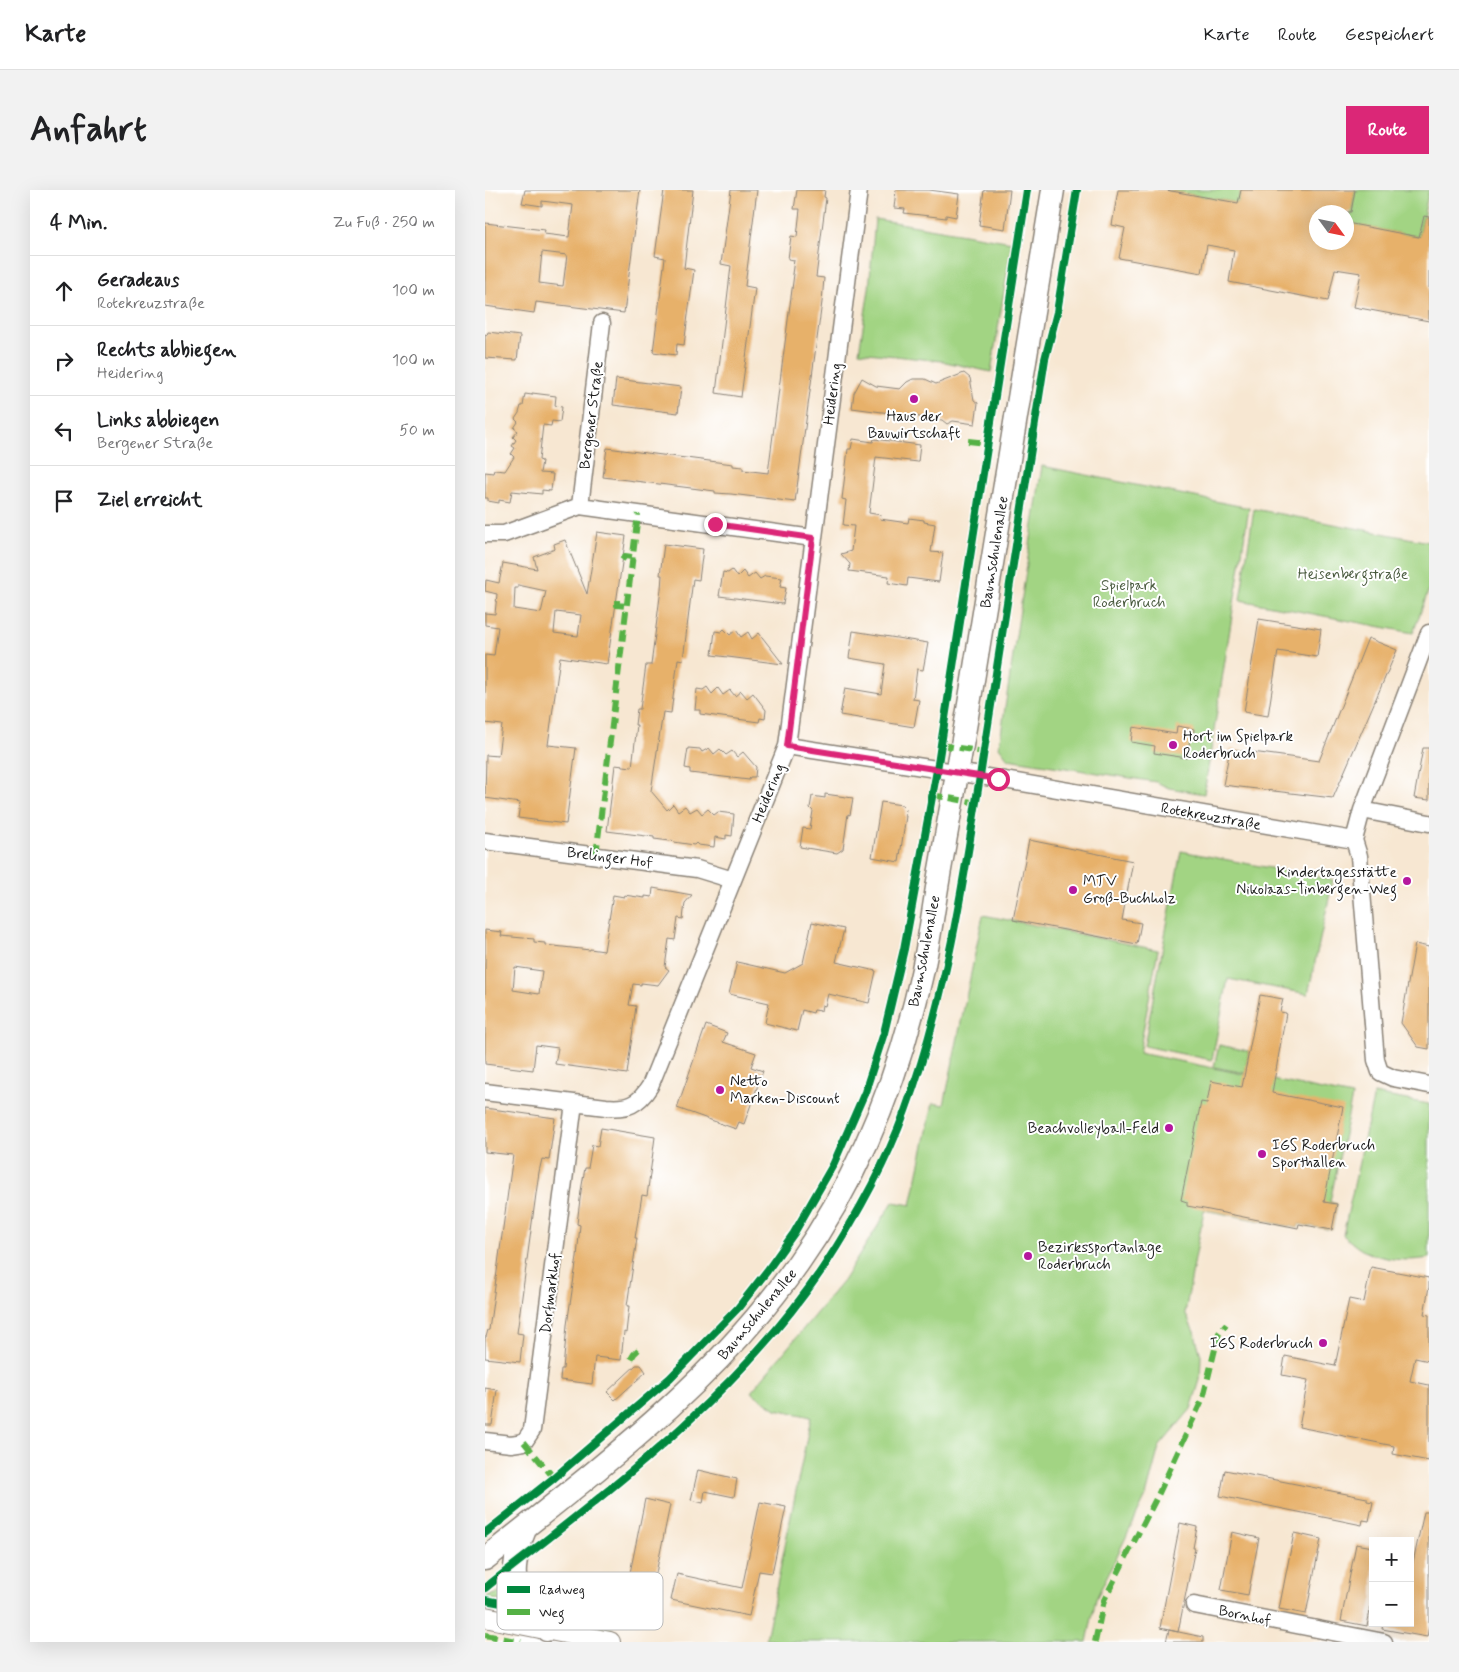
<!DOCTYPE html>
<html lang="de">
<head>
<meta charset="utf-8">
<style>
	:root { --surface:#fff; --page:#f2f2f2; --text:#202124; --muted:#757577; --line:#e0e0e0; --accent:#db2777 }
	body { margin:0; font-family:Mynerve,sans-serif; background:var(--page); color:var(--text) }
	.controls { position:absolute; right:15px; bottom:15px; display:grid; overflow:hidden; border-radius:0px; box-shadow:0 5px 20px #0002 }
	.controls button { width:45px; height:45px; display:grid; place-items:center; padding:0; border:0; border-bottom:1px solid var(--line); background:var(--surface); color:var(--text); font:25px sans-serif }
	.compass { position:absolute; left:824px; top:15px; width:45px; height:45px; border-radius:50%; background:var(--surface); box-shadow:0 5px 20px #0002; rotate:123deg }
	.stop { position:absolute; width:15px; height:15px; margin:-11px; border:4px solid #db2777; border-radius:50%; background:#fff }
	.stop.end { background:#db2777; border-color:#fff; box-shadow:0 1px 5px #0008 }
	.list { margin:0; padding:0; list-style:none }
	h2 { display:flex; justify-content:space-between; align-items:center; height:65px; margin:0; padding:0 20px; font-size:21px }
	h2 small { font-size:16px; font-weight:400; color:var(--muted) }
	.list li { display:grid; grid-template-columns:32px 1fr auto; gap:15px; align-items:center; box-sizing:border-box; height:70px; padding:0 20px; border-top:1px solid var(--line) }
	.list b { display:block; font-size:19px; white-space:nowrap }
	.list p { margin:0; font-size:16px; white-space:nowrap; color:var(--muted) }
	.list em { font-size:16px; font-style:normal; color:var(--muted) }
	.icon { flex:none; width:28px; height:28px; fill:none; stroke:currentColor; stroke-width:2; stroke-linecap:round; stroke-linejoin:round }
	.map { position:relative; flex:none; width:944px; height:1452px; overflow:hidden; border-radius:0px }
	header { display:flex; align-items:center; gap:30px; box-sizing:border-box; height:70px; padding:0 25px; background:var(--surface); border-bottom:1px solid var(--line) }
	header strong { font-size:24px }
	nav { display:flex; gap:28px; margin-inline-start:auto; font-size:18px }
	.intro { display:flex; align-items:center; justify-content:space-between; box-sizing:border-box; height:120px; padding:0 30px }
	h1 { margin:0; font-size:35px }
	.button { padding:12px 22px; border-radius:0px; background:var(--accent); color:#fff; font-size:18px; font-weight:700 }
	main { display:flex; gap:30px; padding:0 30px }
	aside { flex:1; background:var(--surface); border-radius:0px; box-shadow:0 5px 20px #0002 }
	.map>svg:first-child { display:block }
	.green { fill:#a2d483; stroke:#5f7850 }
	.building { fill:#e7b16a; fill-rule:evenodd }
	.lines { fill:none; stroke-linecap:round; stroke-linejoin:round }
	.minor-casing { stroke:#8a8277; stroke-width:19 }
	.tertiary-casing { stroke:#8a8277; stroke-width:22 }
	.secondary-casing { stroke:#8a8277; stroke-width:25 }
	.minor { stroke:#fff; stroke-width:16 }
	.tertiary { stroke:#fff; stroke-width:20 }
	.secondary { stroke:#fff; stroke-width:22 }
	.quiet { stroke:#55b145; stroke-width:6; stroke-dasharray:12 6; stroke-linecap:butt }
	.cycleway-casing { stroke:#fff; stroke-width:11 }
	.cycleway { stroke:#00873e; stroke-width:8 }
	.route { stroke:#db2777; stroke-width:6 }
	.poi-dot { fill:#b5179e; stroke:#fff; stroke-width:2 }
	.labels { text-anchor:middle; stroke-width:4; stroke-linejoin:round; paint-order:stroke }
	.street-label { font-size:15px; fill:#1c1c1c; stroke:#fff }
	.poi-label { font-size:15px; fill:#1c1c1c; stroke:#fff; text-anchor:start }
	.park-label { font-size:15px; fill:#4b5c40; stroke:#fff }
	.key { fill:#fff; stroke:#bbb; stroke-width:1 }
	.key-label { font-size:14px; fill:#1c1c1c }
</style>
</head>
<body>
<header>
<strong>Karte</strong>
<nav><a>Karte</a><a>Route</a><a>Gespeichert</a></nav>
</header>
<div class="intro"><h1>Anfahrt</h1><a class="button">Route</a></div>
<main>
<aside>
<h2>4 Min.<small>Zu Fuß · 250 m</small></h2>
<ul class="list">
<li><svg class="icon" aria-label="ahead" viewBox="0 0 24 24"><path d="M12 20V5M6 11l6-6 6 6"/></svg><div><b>Geradeaus</b><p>Rotekreuzstraße</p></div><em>100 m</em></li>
<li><svg class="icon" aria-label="right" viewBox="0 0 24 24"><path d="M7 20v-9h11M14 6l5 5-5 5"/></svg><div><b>Rechts abbiegen</b><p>Heidering</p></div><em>100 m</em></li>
<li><svg class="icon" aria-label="left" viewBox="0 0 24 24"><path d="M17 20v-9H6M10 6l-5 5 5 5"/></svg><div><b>Links abbiegen</b><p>Bergener Straße</p></div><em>50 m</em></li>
<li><svg class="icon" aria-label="arrive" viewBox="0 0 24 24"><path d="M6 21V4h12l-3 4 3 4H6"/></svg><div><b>Ziel erreicht</b></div></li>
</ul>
</aside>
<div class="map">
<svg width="944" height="1452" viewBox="0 0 944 1452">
	<rect width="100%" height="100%" fill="#fff"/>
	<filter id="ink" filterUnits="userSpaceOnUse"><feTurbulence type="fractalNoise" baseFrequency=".02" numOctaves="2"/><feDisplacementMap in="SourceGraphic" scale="10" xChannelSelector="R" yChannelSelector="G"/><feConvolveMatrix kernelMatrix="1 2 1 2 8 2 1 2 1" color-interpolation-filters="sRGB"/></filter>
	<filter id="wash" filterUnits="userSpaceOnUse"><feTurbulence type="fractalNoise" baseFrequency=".0096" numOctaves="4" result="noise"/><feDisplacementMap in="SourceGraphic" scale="20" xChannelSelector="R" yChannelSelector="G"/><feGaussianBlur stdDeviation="1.12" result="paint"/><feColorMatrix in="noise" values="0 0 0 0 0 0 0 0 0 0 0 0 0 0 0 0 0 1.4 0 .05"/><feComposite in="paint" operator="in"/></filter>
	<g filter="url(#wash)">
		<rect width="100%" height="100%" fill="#f7e7d2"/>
		<path class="green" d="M 681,0 L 756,0 L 753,13 Z
			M 870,0 L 944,0 L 934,47 L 864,34 Z
			M 390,29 L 527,52 L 506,182 L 456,171 L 374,162 L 384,99 Z
			M 557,276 L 764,318 L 719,604 L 684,598 L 671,592 L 523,569 L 514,557 Z
			M 769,319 L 944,352 L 944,399 L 928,443 L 755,410 Z
			M 696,661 L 848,690 L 823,804 L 743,789 L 727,870 L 659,856 Z
			M 498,725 L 673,760 L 654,863 L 867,906 L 845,1012 L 852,1014 L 847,1040 L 814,1034 L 813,1038 L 719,1020 L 700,1123 L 710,1144 L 716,1166 L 715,1190 L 706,1219 L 674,1257 L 661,1306 L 611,1409 L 602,1452 L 296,1452 L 281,1449 L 326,1227 L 291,1219 L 266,1202 L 358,1091 L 408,1012 L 426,1015 L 448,913 L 459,915 Z
			M 734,855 L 764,861 L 760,883 L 729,877 Z
			M 889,904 L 944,914 L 944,1068 C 922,1072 898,1070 877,1060 C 870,1056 864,1050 858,1045 Z
			M 27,1400 L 33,1415 L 1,1408 L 3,1406 Z
			M 0,1412 L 37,1420 L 38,1425 L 0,1417 Z
			M 57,1424 L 128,1438 L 124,1442 L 68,1431 Z"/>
		<g id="blocks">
			<path class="building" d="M 40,0 L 155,0 L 139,123 L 51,112 L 49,123 L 0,116 L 0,33 L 60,40 L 59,44 L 84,47 L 88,15 L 57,11 L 57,16 L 37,13 ZM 57,62 L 82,65 L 78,96 L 54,93 Z
				M 179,0 L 208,0 L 199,78 L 209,80 L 199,155 L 192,154 L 191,165 L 168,162 L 180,68 L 170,66 Z
				M 246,0 L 272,0 L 260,96 L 270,98 L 256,207 L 231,203 L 246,76 L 236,74 Z
				M 312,0 L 340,0 L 339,7 L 341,8 L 331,87 L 339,88 L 337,112 L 310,312 L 246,304 L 230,303 L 230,301 L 118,287 L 122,258 L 248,274 L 248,276 L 258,277 L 258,280 L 283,283 L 309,84 L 307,84 L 309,70 L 303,69 L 306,46 L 312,47 L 315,19 L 309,19 Z
				M 411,0 L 444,0 L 474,4 L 471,27 L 461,25 L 461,28 L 419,23 L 420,19 L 409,18 Z
				M 499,0 L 525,0 L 520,39 L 494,35 Z
				M 633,0 L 681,0 L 753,13 L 756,0 L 870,0 L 866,22 L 832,22 L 832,52 L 862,52 L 862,33 L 934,47 L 939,26 L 944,27 L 944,131 L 869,117 L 876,83 L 850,79 L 843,111 L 744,92 L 749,60 L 722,55 L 717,83 L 634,68 L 640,38 L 627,35 Z
				M 3,142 L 35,146 L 32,170 L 0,168 L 0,144 L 2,145 Z
				M 479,183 L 485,188 L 489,210 L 493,213 L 490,234 L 468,231 L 462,234 L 457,230 L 367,218 L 369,203 L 377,188 L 391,196 L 415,199 L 422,192 L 428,189 L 440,189 L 451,194 Z
				M 131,189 L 196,197 L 193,223 L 128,215 Z
				M 47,203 L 71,206 L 70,216 L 77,217 L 75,232 L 67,231 L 66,236 L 58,235 L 54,270 L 57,271 L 55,283 L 68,284 L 66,301 L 57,300 L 57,304 L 27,301 L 25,312 L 14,310 L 14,313 L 3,311 L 3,308 L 0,308 L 0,282 L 8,283 L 9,280 L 20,281 L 29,267 L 26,264 L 30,258 L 27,256 L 31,250 L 28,247 L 33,241 L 29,238 L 33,232 L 30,229 L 34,223 L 36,216 L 38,216 L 40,204 L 47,205 Z
				M 368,249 L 388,252 L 389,249 L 435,255 L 433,272 L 391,267 L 384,323 L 396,325 L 395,329 L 423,333 L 424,328 L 439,330 L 439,332 L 450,334 L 446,362 L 458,363 L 454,392 L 423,388 L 422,396 L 403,393 L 404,386 L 364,381 L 365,374 L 356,364 L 366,361 L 369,336 L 358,335 L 361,310 L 357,309 L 363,259 L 366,259 Z
				M 112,342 L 141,346 L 122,474 L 75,467 L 63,555 L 91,558 L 81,634 L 33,628 L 35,613 L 0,608 L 1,565 L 13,566 L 17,535 L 0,533 L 0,465 L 9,466 L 13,437 L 0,435 L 0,423 L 10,424 L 12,404 L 0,401 L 1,390 L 14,393 L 18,373 L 52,379 L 49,367 L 70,359 L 69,354 L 80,350 L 102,404 ZM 33,395 L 61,401 L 56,423 L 29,419 L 30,398 L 33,398 ZM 71,422 L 96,425 L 93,446 L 69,443 Z
				M 179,354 L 218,359 L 214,390 L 208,389 L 198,470 L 193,469 L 186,523 L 178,522 L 166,601 L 182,620 L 188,614 L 193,621 L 200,616 L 205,622 L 212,618 L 217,624 L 223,619 L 229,625 L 233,622 L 249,624 L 247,646 L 241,645 L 241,649 L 230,647 L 229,657 L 213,655 L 211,653 L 209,655 L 189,652 L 187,650 L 185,651 L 169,649 L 169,647 L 122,641 L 130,575 L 147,577 L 152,535 L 150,535 L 152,519 L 155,519 L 161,475 L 166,475 L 176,399 L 177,385 L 175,385 Z
				M 247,380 L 252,387 L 258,381 L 263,388 L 270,383 L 275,389 L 280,386 L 297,388 L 295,397 L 301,398 L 298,414 L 234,406 L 238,382 L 243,383 Z
				M 774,429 L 836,439 L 832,467 L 793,461 L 783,526 L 759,522 Z
				M 239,439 L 245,445 L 251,440 L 256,447 L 263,442 L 267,449 L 274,443 L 298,474 L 227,465 L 230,441 L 236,442 Z
				M 368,441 L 443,453 L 438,480 L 432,479 L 428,509 L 434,510 L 429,537 L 355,525 L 360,498 L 396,504 L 400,474 L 364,468 Z
				M 883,448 L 912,460 L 848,608 L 738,595 L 745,559 L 834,571 Z
				M 222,497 L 227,504 L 233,498 L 238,505 L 245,500 L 250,506 L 256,501 L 262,508 L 268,503 L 281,520 L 280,529 L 275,528 L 274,532 L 215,524 L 215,520 L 210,520 L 212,499 L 218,500 Z
				M 692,536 L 709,539 L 708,550 L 705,549 L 702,568 L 669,563 L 670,556 L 646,552 L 648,537 L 691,544 Z
				M 203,558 L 215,559 L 217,562 L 224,558 L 229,564 L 235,559 L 241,565 L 247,561 L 252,567 L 258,562 L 271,577 L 270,587 L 265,587 L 264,590 L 205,583 L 205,579 L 200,578 Z
				M 938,558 L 944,558 L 944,610 L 929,608 Z
				M 340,604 L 368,608 L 365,625 L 363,624 L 358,659 L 352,663 L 315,657 L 318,638 L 325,639 L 328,621 L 325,618 L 327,606 L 340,608 Z
				M 396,612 L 417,615 L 421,619 L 420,626 L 421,626 L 414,672 L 387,667 Z
				M 544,650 L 648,671 L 637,730 L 656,733 L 652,754 L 528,730 Z
				M 168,698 L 207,705 L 200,713 L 198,729 L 193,728 L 190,750 L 184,749 L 180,777 L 184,780 L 173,795 L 156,793 L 156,795 L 148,794 L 144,815 L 151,816 L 142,884 L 70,874 L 73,858 L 51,855 L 48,880 L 0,874 L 0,740 L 17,742 L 16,746 L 49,749 L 49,752 L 60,753 L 60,755 L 105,760 L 105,759 L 119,761 L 128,705 L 139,707 L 139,705 L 160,708 L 160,706 L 167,707 ZM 30,777 L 57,781 L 54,804 L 28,800 Z
				M 327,732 L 359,739 L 351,772 L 391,781 L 384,813 L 343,804 L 340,816 L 337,815 L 336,821 L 329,820 L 328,823 L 317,820 L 312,841 L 280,833 L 284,813 L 244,804 L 252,772 L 300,783 L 318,773 Z
				M 930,754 L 944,757 L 944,859 L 933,857 L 916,833 Z
				M 775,805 L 798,809 L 795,822 L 801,823 L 787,903 L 858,917 L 839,1012 L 852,1014 L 847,1040 L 814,1034 L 813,1038 L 719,1019 L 702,1016 L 702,1012 L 696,1010 L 716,912 L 722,913 L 726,891 L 757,897 Z
				M 221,835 L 242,843 L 238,852 L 271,863 L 266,877 L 278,881 L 259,934 L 254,932 L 251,939 L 192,918 Z
				M 0,918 L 70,928 L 64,970 L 57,969 L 54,982 L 32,1143 L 38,1144 L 35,1172 L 0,1168 L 0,1147 L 1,1147 L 3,1140 L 4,1140 L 28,965 L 0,962 Z
				M 116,938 L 170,947 L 162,1006 L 157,1005 L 150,1048 L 152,1048 L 142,1116 L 144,1116 L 141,1143 L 139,1142 L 136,1170 L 110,1167 L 107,1194 L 75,1190 L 76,1179 L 78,1179 L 82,1135 L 92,1067 L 95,1035 L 92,1034 L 96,1001 L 100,978 L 103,978 L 107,955 L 113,956 Z
				M 886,1077 L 944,1088 L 944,1097 L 939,1124 L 944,1125 L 944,1171 L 930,1168 L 925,1191 L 944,1195 L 944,1271 L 908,1264 L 909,1256 L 814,1237 L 823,1190 L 797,1185 L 800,1166 L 850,1176 L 864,1109 L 879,1112 Z
				M 151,1175 L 156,1175 L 161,1182 L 130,1210 L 122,1202 Z
				M 0,1198 L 12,1200 L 7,1235 L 0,1235 Z
				M 213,1280 L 252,1289 L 249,1307 L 220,1301 L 218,1313 L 206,1310 Z
				M 740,1280 L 882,1308 L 882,1311 L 888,1312 L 884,1331 L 878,1330 L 877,1335 L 735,1306 Z
				M 160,1309 L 185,1315 L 169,1393 L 144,1388 Z
				M 275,1312 L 301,1317 L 287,1383 L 274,1381 L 264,1426 L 186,1410 L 192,1384 L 257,1398 Z
				M 939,1322 L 944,1322 L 944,1436 L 942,1447 L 897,1439 L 898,1433 L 925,1433 L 925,1386 Z
				M 695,1333 L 712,1337 L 708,1358 L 710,1358 L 693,1442 L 675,1438 Z
				M 747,1342 L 774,1348 L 763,1405 L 736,1400 Z
				M 809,1343 L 836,1349 L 821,1424 L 794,1419 Z
				M 871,1354 L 888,1357 L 888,1406 L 882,1436 L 856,1431 Z
				M 684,1440 L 718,1447 L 718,1452 L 681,1452 Z"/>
		</g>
	</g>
	<g filter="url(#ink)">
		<use href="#blocks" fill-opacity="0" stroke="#8a8277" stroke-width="1"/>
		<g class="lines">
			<g class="minor-casing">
				<path id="minor" d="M 95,316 L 117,133
					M 0,344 L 19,344 L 95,316 L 328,348
					M 302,556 L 496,586 L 869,650 L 874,666 L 891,870 L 895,882 L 908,888 L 944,895
					M 877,620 L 944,633
					M 869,650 L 877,620 L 944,443
					M 0,651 L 212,679 L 248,690
					M 0,902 L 121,917 C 143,919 153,915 165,896 L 302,556 L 374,0
					M 0,1251 L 26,1254 L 39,1252 L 47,1240 L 89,913
					M 709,1415 L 899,1452"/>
			</g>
			<g class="tertiary-casing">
				<path id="tertiary" d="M 0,1427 L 125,1452"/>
			</g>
			<g class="secondary-casing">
				<path id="secondary" d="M 41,1337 C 30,1363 23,1392 40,1417 C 46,1425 55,1432 62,1440
					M 0,1369 C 113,1279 231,1192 314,1072 C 374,987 413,889 436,788 C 445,751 449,712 456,674 C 467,612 478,552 488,490 C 515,327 541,163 568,0"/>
			</g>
			<use href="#minor" class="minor"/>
			<use href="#tertiary" class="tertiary"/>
			<use href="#secondary" class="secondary"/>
			<path class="quiet" d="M 483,251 L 502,253
				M 137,370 L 140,366 L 147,367
				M 132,410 L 132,415 L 142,416
				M 456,555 L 499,562
				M 447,605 L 492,613
				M 111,665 L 153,324
				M 146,1169 L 149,1164 L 155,1158
				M 39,1252 L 69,1288
				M 0,1445 L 36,1452
				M 610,1452 L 619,1410 L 673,1305 L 718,1208 L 734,1143 L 741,1134"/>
			<g class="cycleway-casing">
				<path id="cycleway" d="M 0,1343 L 69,1288 L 185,1188 L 253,1118 L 282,1081 L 309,1043 L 348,975 L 380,902 L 399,843 L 419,759 L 452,580 L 542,0
					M 0,1398 C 122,1302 250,1208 338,1078 C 370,1029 400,976 420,921 C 465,799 482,669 502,541 C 521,417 541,293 560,169 L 572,122 L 592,0
					M 0,1410 L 65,1422 L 81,1422"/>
			</g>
			<use href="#cycleway" class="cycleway"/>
		</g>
	</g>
	<g class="lines" filter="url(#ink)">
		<path class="route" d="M 230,334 L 328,348 L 302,556 L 513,589"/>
	</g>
	<g class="poi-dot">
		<circle cx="429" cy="209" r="5"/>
		<circle cx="688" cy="555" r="5"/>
		<circle cx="922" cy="691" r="5"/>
		<circle cx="588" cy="700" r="5"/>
		<circle cx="235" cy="900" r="5"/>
		<circle cx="684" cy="938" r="5"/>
		<circle cx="777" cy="964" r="5"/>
		<circle cx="543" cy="1066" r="5"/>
		<circle cx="838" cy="1153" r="5"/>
	</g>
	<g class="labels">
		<g class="street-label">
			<text transform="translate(347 204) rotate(-83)" y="5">Heidering</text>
			<text transform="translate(106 225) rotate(-83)" y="5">Bergener Straße</text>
			<text transform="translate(509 362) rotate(-81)" y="5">Baumschulenallee</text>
			<text transform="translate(283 603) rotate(-68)" y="5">Heidering</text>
			<text transform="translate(726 626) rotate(10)" y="5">Rotekreuzstraße</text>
			<text transform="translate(125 667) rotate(7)" y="5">Brelinger Hof</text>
			<text transform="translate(439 761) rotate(-79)" y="5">Baumschulenallee</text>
			<text transform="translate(65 1103) rotate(-83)" y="5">Dorfmarkhof</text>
			<text transform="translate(272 1124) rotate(-50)" y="5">Baumschulenallee</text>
			<text transform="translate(760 1425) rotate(11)" y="5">Bornhof</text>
		</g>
		<g class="poi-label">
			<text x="429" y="231" text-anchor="middle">Haus der<tspan x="429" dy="17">Bauwirtschaft</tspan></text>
			<text x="698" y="551">Hort im Spielpark<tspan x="698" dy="17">Roderbruch</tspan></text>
			<text x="912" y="687" text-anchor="end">Kindertagesstätte<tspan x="912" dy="17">Nikolaas-Tinbergen-Weg</tspan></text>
			<text x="598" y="696">MTV<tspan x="598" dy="17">Groß-Buchholz</tspan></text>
			<text x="245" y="896">Netto<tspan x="245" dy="17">Marken-Discount</tspan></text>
			<text x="674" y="943" text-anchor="end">Beachvolleyball-Feld</text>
			<text x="787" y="960">IGS Roderbruch<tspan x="787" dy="17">Sporthallen</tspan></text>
			<text x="553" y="1062">Bezirkssportanlage<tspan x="553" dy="17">Roderbruch</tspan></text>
			<text x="828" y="1158" text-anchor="end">IGS Roderbruch</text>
		</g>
		<g class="park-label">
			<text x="868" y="389">Heisenbergstraße</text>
			<text x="644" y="400">Spielpark<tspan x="644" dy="17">Roderbruch</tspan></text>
		</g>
	</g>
	<rect x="12" y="1382" width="166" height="58" rx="8" class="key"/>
	<rect x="22" y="1396" width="23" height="7" fill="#00873e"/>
	<rect x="22" y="1419" width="23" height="6" fill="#55b145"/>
	<g class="key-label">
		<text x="54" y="1404">Radweg</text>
		<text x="54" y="1427">Weg</text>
	</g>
</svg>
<div class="controls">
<button>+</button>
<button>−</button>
</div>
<svg class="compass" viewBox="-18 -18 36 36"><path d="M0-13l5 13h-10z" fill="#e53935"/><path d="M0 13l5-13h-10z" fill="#757577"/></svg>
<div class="stop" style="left:513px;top:589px"></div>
<div class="stop end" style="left:230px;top:334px"></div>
</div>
</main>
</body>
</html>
